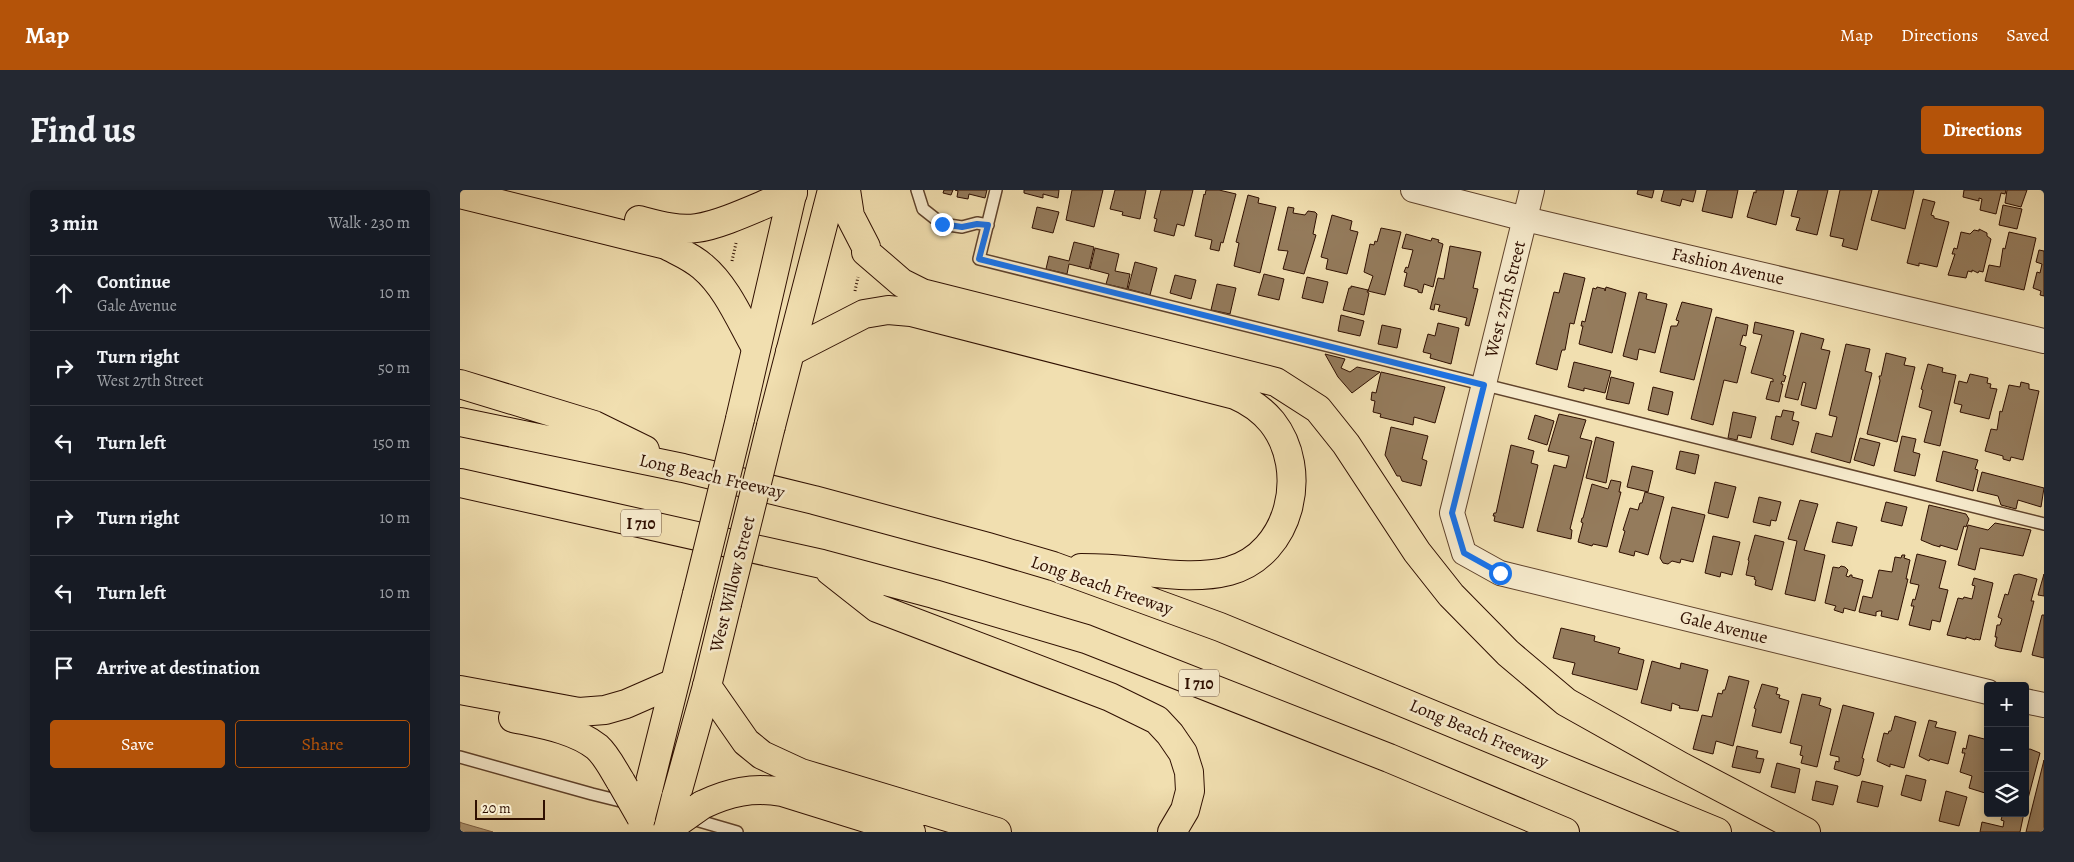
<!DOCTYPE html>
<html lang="en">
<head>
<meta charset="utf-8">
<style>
	:root { --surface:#171b24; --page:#242831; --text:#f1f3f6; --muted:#9ea1a6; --line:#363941; --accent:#b45309 }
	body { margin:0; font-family:Alegreya,serif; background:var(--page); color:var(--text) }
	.controls { position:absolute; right:15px; bottom:15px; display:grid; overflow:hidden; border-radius:5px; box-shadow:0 2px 12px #0003 }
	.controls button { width:45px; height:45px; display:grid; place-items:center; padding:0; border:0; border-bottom:1px solid var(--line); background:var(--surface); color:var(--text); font:25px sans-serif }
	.scale { position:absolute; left:15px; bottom:12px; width:70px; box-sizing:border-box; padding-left:5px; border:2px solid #2f0f00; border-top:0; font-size:14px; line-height:18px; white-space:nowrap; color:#2f0f00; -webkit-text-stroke:4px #f6eacc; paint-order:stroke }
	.stop { position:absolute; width:15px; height:15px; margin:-11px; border:4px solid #1a73e8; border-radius:50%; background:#fff }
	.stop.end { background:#1a73e8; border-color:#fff; box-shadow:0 1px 5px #0008 }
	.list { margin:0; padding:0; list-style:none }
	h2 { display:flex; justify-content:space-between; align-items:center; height:65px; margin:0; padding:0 20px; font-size:21px }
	h2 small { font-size:16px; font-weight:400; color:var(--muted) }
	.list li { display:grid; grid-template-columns:32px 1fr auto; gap:15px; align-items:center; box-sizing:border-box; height:75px; padding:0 20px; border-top:1px solid var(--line) }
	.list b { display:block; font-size:19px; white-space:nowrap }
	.list p { margin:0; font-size:16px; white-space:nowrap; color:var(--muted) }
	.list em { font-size:16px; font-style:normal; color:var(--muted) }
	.actions { display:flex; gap:10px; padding:15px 20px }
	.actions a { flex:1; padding:11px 0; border:1px solid var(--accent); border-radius:5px; text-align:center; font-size:18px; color:var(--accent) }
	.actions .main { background:var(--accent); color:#fff }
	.icon { flex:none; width:28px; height:28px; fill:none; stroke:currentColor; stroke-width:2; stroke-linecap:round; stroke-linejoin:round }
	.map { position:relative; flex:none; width:1584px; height:642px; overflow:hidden; border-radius:5px }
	header { display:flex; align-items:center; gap:30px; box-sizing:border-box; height:70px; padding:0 25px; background:var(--accent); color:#fff }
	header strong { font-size:24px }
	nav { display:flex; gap:28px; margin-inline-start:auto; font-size:18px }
	.intro { display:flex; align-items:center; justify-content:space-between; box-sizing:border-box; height:120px; padding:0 30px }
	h1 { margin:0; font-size:35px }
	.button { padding:12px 22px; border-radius:5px; background:var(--accent); color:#fff; font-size:18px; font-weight:700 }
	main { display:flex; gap:30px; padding:0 30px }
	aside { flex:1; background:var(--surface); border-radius:5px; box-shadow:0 2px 12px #0003 }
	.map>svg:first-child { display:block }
	.water { fill:#af9874; stroke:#7c6146 }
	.building { fill:#947b5c; stroke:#2f0f00 }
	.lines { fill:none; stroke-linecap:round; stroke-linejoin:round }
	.lane-casing { stroke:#60432c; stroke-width:14 }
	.street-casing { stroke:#60432c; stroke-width:26 }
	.primary-casing { stroke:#2f0f00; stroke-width:30 }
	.highway-casing { stroke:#2f0f00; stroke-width:30 }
	.path { stroke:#2f0f00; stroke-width:3; stroke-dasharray:1 2.5; stroke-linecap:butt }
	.lane { stroke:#f6eacc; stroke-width:11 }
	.street { stroke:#f6eacc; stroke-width:24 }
	.primary { stroke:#f1dfb0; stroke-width:28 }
	.highway { stroke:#f1dfb0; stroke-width:28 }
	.primary-bridge-casing { stroke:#2f0f00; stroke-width:30; stroke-linecap:butt }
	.highway-bridge-casing { stroke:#2f0f00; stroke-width:30; stroke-linecap:butt }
	.primary-bridge { stroke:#f1dfb0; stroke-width:28 }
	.highway-bridge { stroke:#f1dfb0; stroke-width:28 }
	.route { stroke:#1a73e8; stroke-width:6 }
	.labels { text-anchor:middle; stroke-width:5; stroke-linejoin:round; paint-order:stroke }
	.shield { fill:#f6eacc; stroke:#6b513d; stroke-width:1 }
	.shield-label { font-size:16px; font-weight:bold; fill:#2f0f00 }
	.street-label { font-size:18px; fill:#2f0f00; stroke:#f6eacc }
</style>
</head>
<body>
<header>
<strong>Map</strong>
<nav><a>Map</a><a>Directions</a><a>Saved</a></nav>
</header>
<div class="intro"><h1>Find us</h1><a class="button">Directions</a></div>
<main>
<aside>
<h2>3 min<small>Walk · 230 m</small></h2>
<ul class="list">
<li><svg class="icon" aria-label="ahead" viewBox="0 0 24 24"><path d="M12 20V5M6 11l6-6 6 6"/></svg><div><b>Continue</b><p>Gale Avenue</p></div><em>10 m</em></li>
<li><svg class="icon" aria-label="right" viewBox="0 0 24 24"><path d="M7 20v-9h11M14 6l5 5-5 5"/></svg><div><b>Turn right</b><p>West 27th Street</p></div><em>50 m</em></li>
<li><svg class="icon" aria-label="left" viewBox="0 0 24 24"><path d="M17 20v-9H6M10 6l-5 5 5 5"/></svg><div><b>Turn left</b></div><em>150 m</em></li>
<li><svg class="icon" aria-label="right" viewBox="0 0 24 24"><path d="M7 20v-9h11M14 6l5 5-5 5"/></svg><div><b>Turn right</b></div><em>10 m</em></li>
<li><svg class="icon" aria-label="left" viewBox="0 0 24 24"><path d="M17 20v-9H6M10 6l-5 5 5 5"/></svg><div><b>Turn left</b></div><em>10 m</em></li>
<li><svg class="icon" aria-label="arrive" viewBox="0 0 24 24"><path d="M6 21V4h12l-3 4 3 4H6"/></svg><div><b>Arrive at destination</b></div></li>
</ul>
<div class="actions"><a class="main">Save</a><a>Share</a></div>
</aside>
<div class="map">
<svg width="1584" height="642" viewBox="0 0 1584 642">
	<rect width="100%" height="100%" fill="#f1dfb0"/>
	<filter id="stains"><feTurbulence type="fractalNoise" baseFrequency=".004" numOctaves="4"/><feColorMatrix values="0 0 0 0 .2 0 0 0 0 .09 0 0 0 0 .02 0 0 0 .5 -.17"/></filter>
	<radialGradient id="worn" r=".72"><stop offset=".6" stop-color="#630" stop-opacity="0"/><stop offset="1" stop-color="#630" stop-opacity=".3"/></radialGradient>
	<path class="water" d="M 0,632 L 2,633 L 33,642 L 0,642 Z"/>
	<path class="building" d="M 484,0 L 493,0 L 491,5 L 483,3 Z
		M 495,0 L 527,0 L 525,8 L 509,4 L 508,9 L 497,7 L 498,1 Z
		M 564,0 L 599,0 L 598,8 L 583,4 L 583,8 L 564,3 Z
		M 612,0 L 643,0 L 634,37 L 606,30 Z
		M 655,0 L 686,0 L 680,29 L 662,25 L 663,22 L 650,19 Z
		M 701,0 L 733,0 L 724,36 L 717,34 L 714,46 L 694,41 L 697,29 L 694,28 Z
		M 746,0 L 759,0 L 776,4 L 763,53 L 761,52 L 759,61 L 750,59 L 752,50 L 735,46 L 744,4 L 745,5 Z
		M 1178,0 L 1194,0 L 1192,8 L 1177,4 Z
		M 1204,0 L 1236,0 L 1233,12 L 1222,9 L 1220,16 L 1201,11 Z
		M 1247,0 L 1278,0 L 1272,28 L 1242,21 Z
		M 1296,0 L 1324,0 L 1316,35 L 1287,27 L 1294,2 L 1296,3 Z
		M 1338,0 L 1368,0 L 1357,45 L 1336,40 L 1340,28 L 1331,26 Z
		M 1380,0 L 1412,0 L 1397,60 L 1382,56 L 1384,49 L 1370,46 Z
		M 1419,0 L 1454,0 L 1445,39 L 1411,30 Z
		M 1504,0 L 1546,0 L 1545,4 L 1541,3 L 1536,24 L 1520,20 L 1522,9 L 1519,8 L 1519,11 L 1503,7 Z
		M 1547,0 L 1567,0 L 1561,17 L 1545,13 Z
		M 788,5 L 799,8 L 798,13 L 816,17 L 800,83 L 774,76 L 779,53 L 776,52 Z
		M 1463,9 L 1475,12 L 1471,25 L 1474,26 L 1474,28 L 1489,32 L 1477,77 L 1459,73 L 1459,76 L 1447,73 Z
		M 1543,15 L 1562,19 L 1557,39 L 1539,35 Z
		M 577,17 L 599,22 L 593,43 L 572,38 Z
		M 828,17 L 834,18 L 833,23 L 845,25 L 848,21 L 855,22 L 857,24 L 853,44 L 856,45 L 844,84 L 823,79 L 828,61 L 818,60 Z
		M 872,25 L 892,31 L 890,40 L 898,42 L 887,84 L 866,79 L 868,69 L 861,67 Z
		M 921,38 L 941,42 L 925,105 L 908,101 L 913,86 L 904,82 L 910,54 L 914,55 L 915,51 L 917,52 Z
		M 1519,39 L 1527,43 L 1527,46 L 1531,49 L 1523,82 L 1519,81 L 1518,83 L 1512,80 L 1512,82 L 1508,81 L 1506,88 L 1488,85 L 1495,64 L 1492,64 L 1494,58 L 1497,59 L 1501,42 L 1510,44 L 1514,40 L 1519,41 Z
		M 1549,42 L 1576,48 L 1564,100 L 1525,91 L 1529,75 L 1540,77 L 1543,58 L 1545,59 Z
		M 946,44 L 971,51 L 972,48 L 979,50 L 978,52 L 983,54 L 973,97 L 964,94 L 962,103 L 958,102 L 958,100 L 944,96 L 947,83 L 944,82 L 946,77 L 948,78 L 953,60 L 942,58 Z
		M 614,52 L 634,57 L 629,79 L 609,74 L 607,84 L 586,79 L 589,66 L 609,71 Z
		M 990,56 L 1021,62 L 1013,98 L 1018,99 L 1009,136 L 1005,135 L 1007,128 L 978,121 L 980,115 L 975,114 L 974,120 L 970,119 L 978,88 L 984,89 Z
		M 635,58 L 659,64 L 655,81 L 670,84 L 667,99 L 646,94 L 649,84 L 630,79 Z
		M 1579,60 L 1584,61 L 1584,106 L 1580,105 L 1581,101 L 1573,98 L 1577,82 L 1580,83 L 1582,74 L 1576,72 Z
		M 675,72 L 697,78 L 690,105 L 668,99 Z
		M 1104,83 L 1125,88 L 1114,134 L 1110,133 L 1105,160 L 1102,160 L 1101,163 L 1097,180 L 1076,174 L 1094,102 L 1099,103 Z
		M 804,84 L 824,89 L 819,110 L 798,105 Z
		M 715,85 L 736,90 L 731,109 L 710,103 Z
		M 847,87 L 868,92 L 863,113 L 842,108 Z
		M 757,94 L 776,98 L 770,124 L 751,120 Z
		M 891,96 L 908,100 L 907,102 L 909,103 L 904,125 L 883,120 L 889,98 L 891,98 Z
		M 1137,97 L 1145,99 L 1145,101 L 1146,97 L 1166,103 L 1152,163 L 1119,154 L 1123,136 L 1121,136 L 1122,131 L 1125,132 L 1133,98 L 1136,99 Z
		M 1179,102 L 1187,104 L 1186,109 L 1207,114 L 1195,163 L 1179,159 L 1177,170 L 1163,166 Z
		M 1222,112 L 1252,119 L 1234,190 L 1200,182 L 1211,136 L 1217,136 L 1219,131 L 1216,130 Z
		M 881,125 L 904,131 L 900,146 L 878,141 Z
		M 1256,127 L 1288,135 L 1286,146 L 1283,145 L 1280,155 L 1286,157 L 1277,193 L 1264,190 L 1253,235 L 1231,229 Z
		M 1295,132 L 1334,141 L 1323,185 L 1326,186 L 1324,192 L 1322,191 L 1321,194 L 1323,194 L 1319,212 L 1306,209 L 1311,191 L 1313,192 L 1313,189 L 1291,183 L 1302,145 L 1293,143 Z
		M 978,133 L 999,138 L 991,174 L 970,168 L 971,164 L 963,162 L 968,144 L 975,146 Z
		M 922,135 L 941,139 L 937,158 L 918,154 Z
		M 1341,143 L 1364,149 L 1361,159 L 1370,161 L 1356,219 L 1341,215 L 1346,193 L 1343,192 L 1338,210 L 1325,207 Z
		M 1386,154 L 1410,159 L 1405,181 L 1412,183 L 1390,273 L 1351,262 L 1356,243 L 1372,247 L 1377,227 L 1369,225 Z
		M 1426,163 L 1446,168 L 1444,175 L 1455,177 L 1437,252 L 1407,244 L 1420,191 L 1419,186 L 1421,186 Z
		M 865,164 L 885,169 L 881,178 L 890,182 L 897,177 L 920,182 L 892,203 L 878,187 Z
		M 1114,172 L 1151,181 L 1145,203 L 1124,198 L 1124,201 L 1108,197 Z
		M 1468,174 L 1483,178 L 1482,182 L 1496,185 L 1480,256 L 1464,252 L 1472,221 L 1459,217 L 1463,200 L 1461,199 Z
		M 921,182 L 985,197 L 975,233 L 954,227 L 953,235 L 920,227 L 921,224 L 913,222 L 915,211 L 911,210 L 912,202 L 916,203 Z
		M 1510,184 L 1528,188 L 1527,193 L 1531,194 L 1530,198 L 1537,199 L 1529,229 L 1500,222 L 1502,215 L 1494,213 L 1499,191 L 1507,193 Z
		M 1151,187 L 1174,193 L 1169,214 L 1146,209 Z
		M 1561,192 L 1569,194 L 1569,199 L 1579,201 L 1563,270 L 1551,267 L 1550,271 L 1543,269 L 1543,266 L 1525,261 L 1531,239 L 1537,240 L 1540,221 L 1542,222 L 1549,195 L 1560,197 Z
		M 1193,197 L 1213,202 L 1208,225 L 1188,220 Z
		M 1323,220 L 1334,222 L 1332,230 L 1339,232 L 1333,255 L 1311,249 L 1316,226 L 1321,227 Z
		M 1273,222 L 1296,227 L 1291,248 L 1278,245 L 1277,250 L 1268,248 Z
		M 1099,224 L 1126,230 L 1120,248 L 1132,251 L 1110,339 L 1112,340 L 1111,349 L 1077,341 L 1094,275 L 1106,278 L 1109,266 L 1088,261 Z
		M 1075,225 L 1094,231 L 1087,255 L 1068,249 Z
		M 931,237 L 968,246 L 962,269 L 967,271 L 961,296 L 942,291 L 940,286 L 937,286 L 925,265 Z
		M 1442,246 L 1456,249 L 1453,262 L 1460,264 L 1455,286 L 1434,281 Z
		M 1136,247 L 1154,252 L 1146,293 L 1126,288 Z
		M 1400,248 L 1420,253 L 1414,276 L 1394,270 Z
		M 1051,255 L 1074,261 L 1071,273 L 1078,275 L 1063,338 L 1034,331 L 1035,326 L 1033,326 L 1034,323 L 1036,323 Z
		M 1220,261 L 1239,265 L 1235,284 L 1216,279 Z
		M 1483,261 L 1518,270 L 1515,279 L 1518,280 L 1513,301 L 1476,291 Z
		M 1172,276 L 1193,281 L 1188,302 L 1167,297 Z
		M 1522,282 L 1584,298 L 1581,317 L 1558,310 L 1556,319 L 1541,315 L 1538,306 L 1517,301 Z
		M 1151,290 L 1161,292 L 1159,302 L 1161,302 L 1147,357 L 1133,354 L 1132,356 L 1118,352 L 1123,333 L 1121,332 L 1122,328 L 1123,328 L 1132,294 L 1148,299 Z
		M 1255,292 L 1276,297 L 1268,328 L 1248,323 Z
		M 1185,302 L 1204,307 L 1188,365 L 1175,361 L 1174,366 L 1159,362 L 1165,341 L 1163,340 L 1170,318 L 1178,320 L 1180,313 L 1182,313 Z
		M 1299,307 L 1321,312 L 1316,331 L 1311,330 L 1310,336 L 1293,332 Z
		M 1340,310 L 1358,314 L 1344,360 L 1365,365 L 1355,411 L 1325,404 L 1337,351 L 1328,349 Z
		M 1426,312 L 1447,317 L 1442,336 L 1421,331 Z
		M 1469,315 L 1506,324 L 1509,329 L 1506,337 L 1504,336 L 1497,360 L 1480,355 L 1480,357 L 1473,355 L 1461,350 Z
		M 1212,317 L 1245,325 L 1233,372 L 1221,369 L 1220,373 L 1212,371 L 1208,374 L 1203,373 L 1200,368 Z
		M 1377,332 L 1397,337 L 1392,356 L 1372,352 Z
		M 1535,333 L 1571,340 L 1563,366 L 1520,358 L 1515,380 L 1498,375 L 1508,335 L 1528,340 Z
		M 1295,345 L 1324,352 L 1312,400 L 1295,395 L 1296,390 L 1294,389 L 1295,387 L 1286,385 L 1289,371 L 1288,370 Z
		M 1253,346 L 1280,352 L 1272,385 L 1261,382 L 1260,387 L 1245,383 Z
		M 1457,364 L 1486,371 L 1479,398 L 1488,400 L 1480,432 L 1472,430 L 1470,440 L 1449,435 L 1454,416 L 1451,416 L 1453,409 L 1455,410 L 1459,395 L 1450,393 Z
		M 1442,365 L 1445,365 L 1444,368 L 1450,370 L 1446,389 L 1448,389 L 1438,430 L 1421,426 L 1422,421 L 1419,421 L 1416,422 L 1416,426 L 1399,422 L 1403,406 L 1412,408 L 1419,380 L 1432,382 L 1435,367 L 1441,368 Z
		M 1381,376 L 1385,377 L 1388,380 L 1386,386 L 1389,387 L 1390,385 L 1392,385 L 1392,387 L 1403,390 L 1395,421 L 1384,418 L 1383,423 L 1374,420 L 1376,416 L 1365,413 L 1373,377 L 1379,378 Z
		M 1559,384 L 1577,389 L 1571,411 L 1574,411 L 1561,462 L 1539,458 L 1535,456 L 1537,447 L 1535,447 L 1537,435 L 1540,435 L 1542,429 L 1538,427 L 1545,404 L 1548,405 L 1554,385 Z
		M 1584,384 L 1584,406 L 1578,405 Z
		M 1514,388 L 1533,393 L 1520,450 L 1515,449 L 1515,450 L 1506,447 L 1506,449 L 1487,445 L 1498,408 L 1503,409 L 1504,407 L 1512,409 L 1515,396 L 1512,395 Z
		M 1582,425 L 1584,425 L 1584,468 L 1572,465 Z
		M 1101,438 L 1135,446 L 1134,451 L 1160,458 L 1158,463 L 1184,470 L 1177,500 L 1112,484 L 1115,473 L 1093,468 Z
		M 1192,471 L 1220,479 L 1221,473 L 1248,480 L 1238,521 L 1219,518 L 1220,516 L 1212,513 L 1211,521 L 1181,513 Z
		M 1269,486 L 1289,491 L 1273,556 L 1256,551 L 1253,564 L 1233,559 L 1242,525 L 1252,527 L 1258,503 L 1262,504 L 1263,500 L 1265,500 Z
		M 1302,494 L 1318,498 L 1316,504 L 1320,505 L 1319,508 L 1329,511 L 1321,543 L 1292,536 L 1296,519 L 1294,518 Z
		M 1342,504 L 1361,508 L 1359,515 L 1371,519 L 1357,577 L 1341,573 L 1343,566 L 1340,565 L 1342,556 L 1330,553 Z
		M 1383,515 L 1414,523 L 1402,568 L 1404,569 L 1400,585 L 1397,586 L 1374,579 L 1376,571 L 1379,572 L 1379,567 L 1370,565 Z
		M 1435,526 L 1456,532 L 1444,578 L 1430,574 L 1430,577 L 1417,571 L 1424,543 L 1428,544 L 1429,541 L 1431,541 Z
		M 1469,530 L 1477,532 L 1475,537 L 1496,542 L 1488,574 L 1470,569 L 1469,571 L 1459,566 Z
		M 1509,545 L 1528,550 L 1528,594 L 1525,603 L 1509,598 L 1512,586 L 1500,582 L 1505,563 L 1502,563 L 1503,558 L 1506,559 Z
		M 1277,556 L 1298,561 L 1296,568 L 1304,569 L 1300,583 L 1272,577 Z
		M 1570,559 L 1580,563 L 1565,620 L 1565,560 Z
		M 1584,570 L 1584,642 L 1566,642 Z
		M 1317,573 L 1340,579 L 1335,603 L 1311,597 Z
		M 1446,585 L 1466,590 L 1461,611 L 1441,605 Z
		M 1356,591 L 1378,596 L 1373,615 L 1352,610 Z
		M 1402,591 L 1423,596 L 1418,617 L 1397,612 Z
		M 1486,601 L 1507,607 L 1499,636 L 1479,631 Z
		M 1543,623 L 1564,623 L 1560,642 L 1520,642 L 1522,632 L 1543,637 L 1544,631 L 1541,630 Z"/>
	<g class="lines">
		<g class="lane-casing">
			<path id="lane" d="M 457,0 L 463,19 L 482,34 L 502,37 L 517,33 L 528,35
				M 536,0 L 519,69 L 1584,334
				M 0,567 L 132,604 L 213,624
				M 229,628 L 277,642"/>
		</g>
		<g class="street-casing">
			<path id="street" d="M 953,0 L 1065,29 L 1584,151
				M 1072,0 L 992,323 L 1004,363 L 1040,383 L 1528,502
				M 1565,511 L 1584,515"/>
		</g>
		<g class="primary-casing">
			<path id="primary" d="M 280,229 L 333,0
				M 311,236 L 372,0
				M 188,600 L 237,404
				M 216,607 L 247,496 L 267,414"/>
		</g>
		<g class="highway-casing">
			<path id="highway" d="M 386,0 L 390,26 L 406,57 L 406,62 L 442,93 L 462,103 L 816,192 L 858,219 L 886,254 L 957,362 L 991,405 L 1048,463 L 1106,512 L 1222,577 L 1346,642
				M 0,4 L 206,55 C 219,62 232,67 243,77 C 267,97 281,132 296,158
				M 179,30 C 198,35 218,41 237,38 C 265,34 305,13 333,3
				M 330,162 L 404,124 L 428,120 L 451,122 L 775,205 C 789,211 802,220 812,232 C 850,280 831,364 769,381 C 738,389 705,384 674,381 C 657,379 639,378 621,378
				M 0,194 L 134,235 L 185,260
				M 0,232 L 223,278 L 354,310 L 528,357 L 593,376 L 760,437 L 1257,642
				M 0,293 L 362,374 L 474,404 L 626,449 L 929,568 L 1105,642
				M 370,381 L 417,418 L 650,507 L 697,530 L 710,544 L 723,563 L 729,582 L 730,601 L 725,620 L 712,642
				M 247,496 L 286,552 L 302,565 L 341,583 L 537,642
				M 0,500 L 119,522 L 145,520 L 166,514 L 214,493
				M 53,528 C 81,534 114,539 137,557 C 147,566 154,581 161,592
				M 242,615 C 269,602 293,597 322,602 L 451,642"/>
		</g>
		<path class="path" d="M 272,71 L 276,53
			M 395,101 L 398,87"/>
		<use href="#lane" class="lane"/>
		<use href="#street" class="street"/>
		<use href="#primary" class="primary"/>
		<use href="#highway" class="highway"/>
		<g class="primary-bridge-casing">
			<path id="primary-bridge" d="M 237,404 L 280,229
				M 267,414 L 311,236
				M 181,627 L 188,600
				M 208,639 L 216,607"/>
		</g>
		<g class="highway-bridge-casing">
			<path id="highway-bridge" d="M 161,592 L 181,627
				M 208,639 L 242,615"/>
		</g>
		<use href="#primary-bridge" class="primary-bridge"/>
		<use href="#highway-bridge" class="highway-bridge"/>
	</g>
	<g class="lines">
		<path class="route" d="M 482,34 L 502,37 L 517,34 L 528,35 L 519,69 L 1024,195 L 992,323 L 1004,363 L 1040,383"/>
	</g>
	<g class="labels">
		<g class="shield">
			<rect x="161" y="319.5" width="40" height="27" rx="4"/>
			<rect x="719" y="479.5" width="40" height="27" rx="4"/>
		</g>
		<g class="shield-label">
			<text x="181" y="339">I 710</text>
			<text x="739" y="499">I 710</text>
		</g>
		<g class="street-label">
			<text transform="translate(1268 76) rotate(13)" y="6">Fashion Avenue</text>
			<text transform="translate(1045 109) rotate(-76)" y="6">West 27th Street</text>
			<text transform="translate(252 286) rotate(13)" y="6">Long Beach Freeway</text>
			<text transform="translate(272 394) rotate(-76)" y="6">West Willow Street</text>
			<text transform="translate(642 395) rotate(19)" y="6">Long Beach Freeway</text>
			<text transform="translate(1264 437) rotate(14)" y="6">Gale Avenue</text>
			<text transform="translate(1019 543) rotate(23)" y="6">Long Beach Freeway</text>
		</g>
	</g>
	<rect width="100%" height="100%" filter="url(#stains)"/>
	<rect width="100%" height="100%" fill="url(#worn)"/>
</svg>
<div class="controls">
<button>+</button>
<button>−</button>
<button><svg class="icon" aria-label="layers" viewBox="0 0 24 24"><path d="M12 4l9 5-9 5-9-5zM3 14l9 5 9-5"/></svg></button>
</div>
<div class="scale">20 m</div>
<div class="stop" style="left:1040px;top:383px"></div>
<div class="stop end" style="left:482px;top:34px"></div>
</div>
</main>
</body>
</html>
